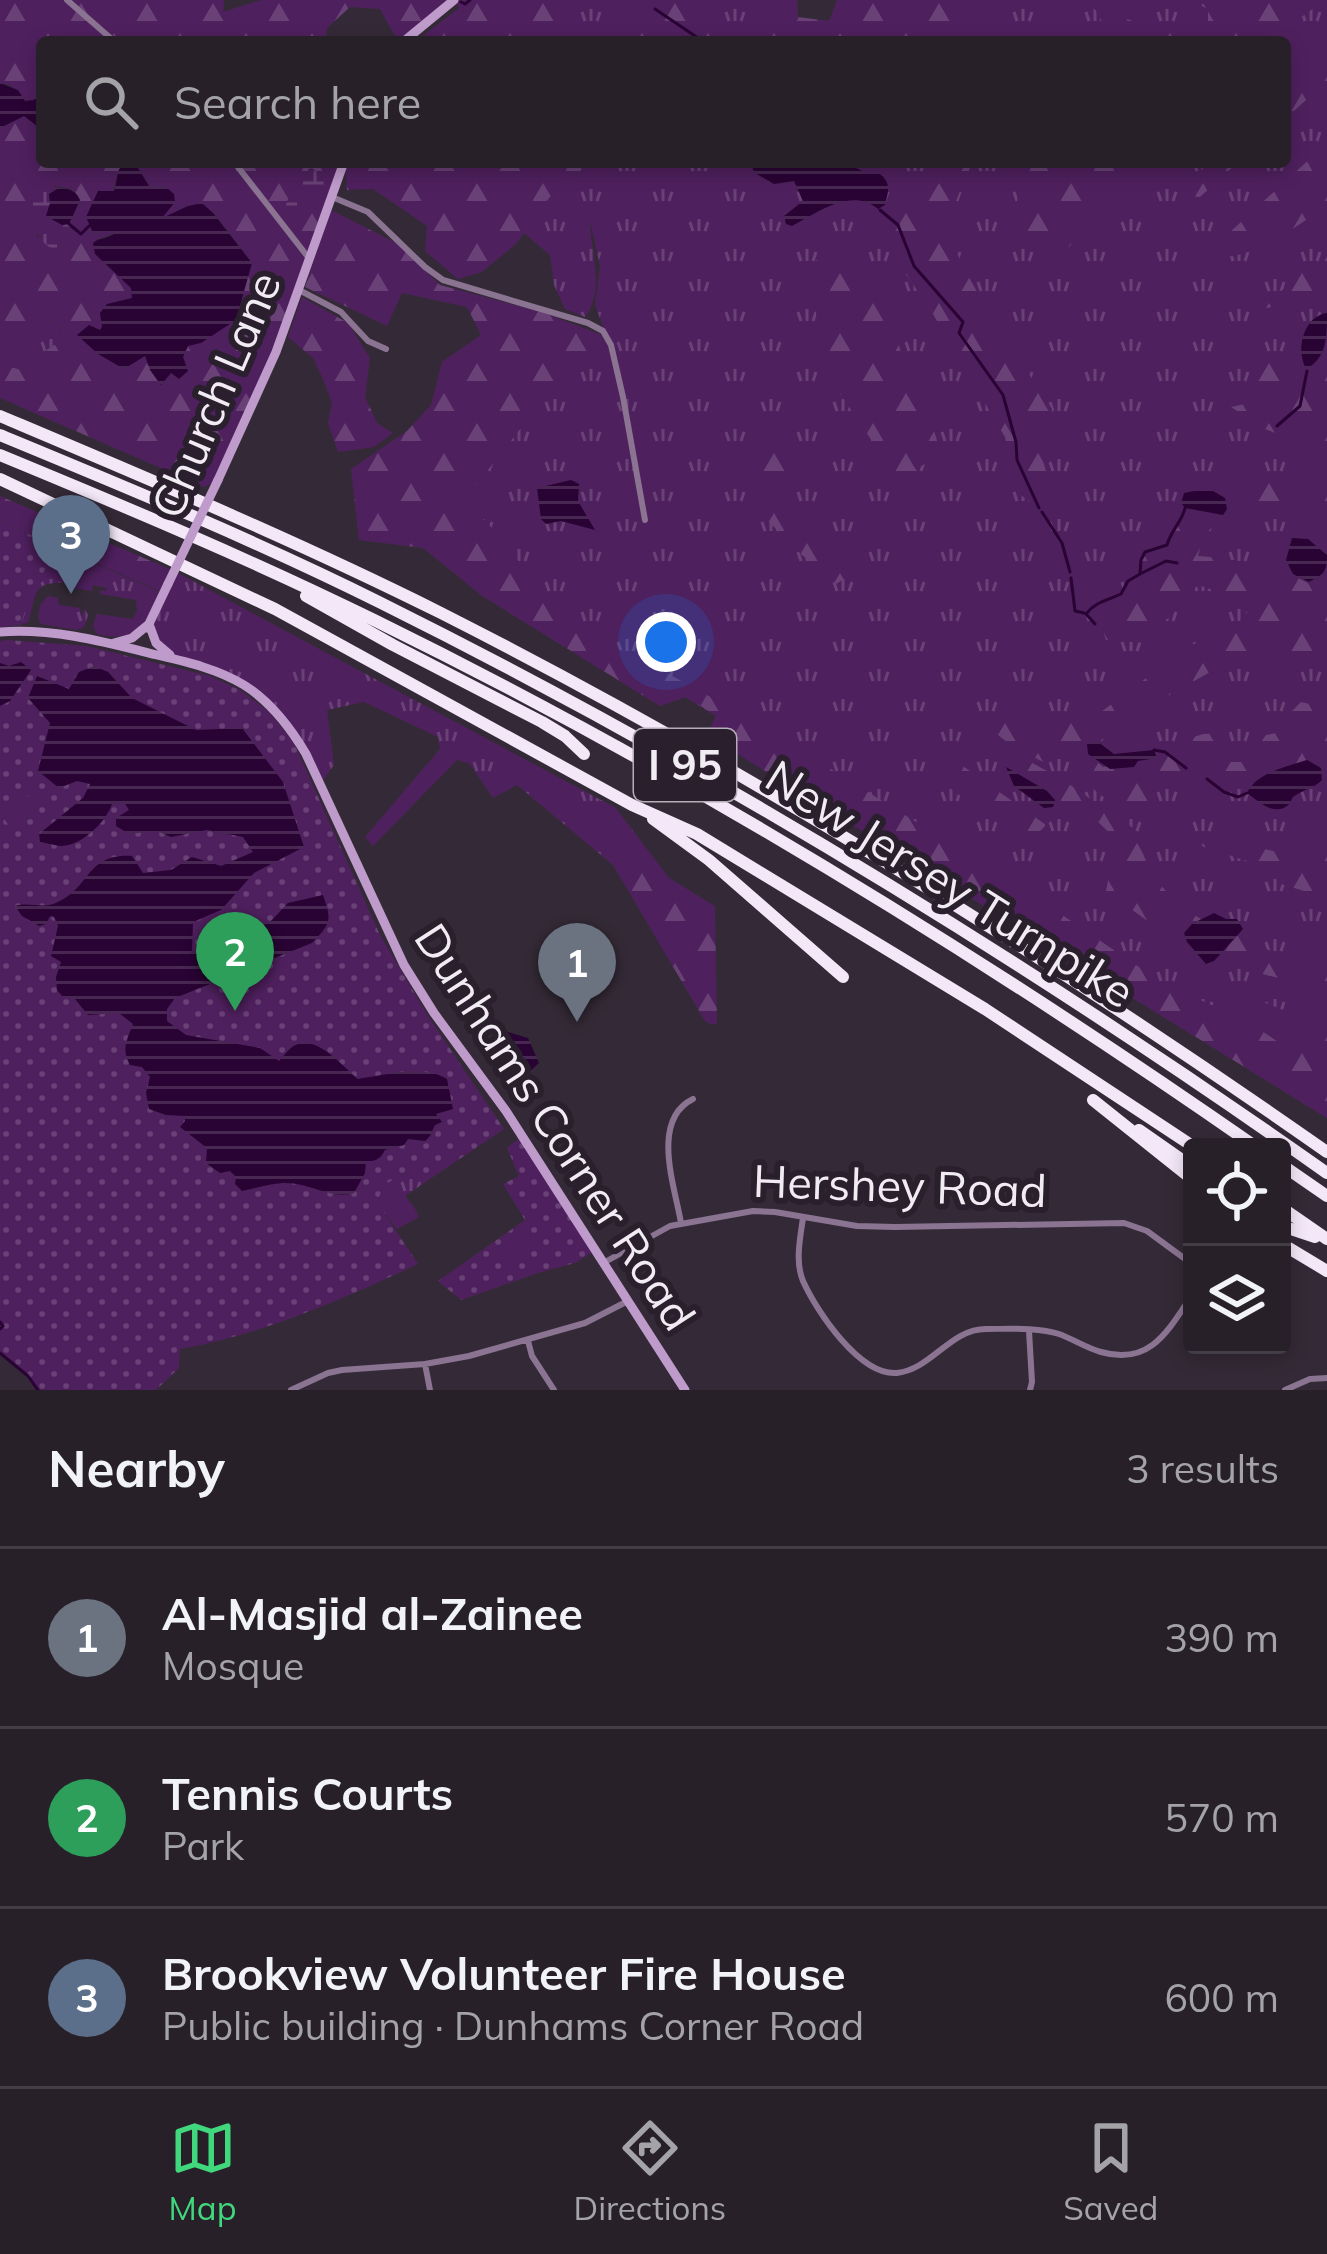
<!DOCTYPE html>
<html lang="en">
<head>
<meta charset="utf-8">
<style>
	:root { --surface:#272029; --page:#332d35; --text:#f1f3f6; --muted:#a4a3a8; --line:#433e46; --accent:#41d77c }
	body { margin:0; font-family:Mulish,sans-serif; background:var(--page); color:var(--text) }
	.controls { position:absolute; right:36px; bottom:36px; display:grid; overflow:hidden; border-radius:12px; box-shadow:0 6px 18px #0003 }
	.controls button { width:108px; height:108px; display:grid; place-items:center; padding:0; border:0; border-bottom:3px solid var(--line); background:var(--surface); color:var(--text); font:60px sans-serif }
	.you { position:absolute; left:666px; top:642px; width:42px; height:42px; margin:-30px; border:9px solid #fff; border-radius:50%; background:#1a73e8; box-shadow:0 0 0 18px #1a73e833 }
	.badge { display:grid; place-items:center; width:78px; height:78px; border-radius:50%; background:var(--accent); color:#fff; font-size:39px; font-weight:700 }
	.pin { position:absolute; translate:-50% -99px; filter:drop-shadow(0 3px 6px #0008) }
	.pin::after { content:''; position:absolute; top:63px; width:42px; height:36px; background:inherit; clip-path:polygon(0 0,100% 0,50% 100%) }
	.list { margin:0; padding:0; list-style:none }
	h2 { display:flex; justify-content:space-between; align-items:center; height:156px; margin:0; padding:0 48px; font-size:51px }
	h2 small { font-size:39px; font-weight:400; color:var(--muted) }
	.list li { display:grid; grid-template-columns:78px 1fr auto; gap:36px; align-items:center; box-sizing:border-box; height:180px; padding:0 48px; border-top:3px solid var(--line) }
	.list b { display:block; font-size:45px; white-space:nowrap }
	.list p { margin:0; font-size:39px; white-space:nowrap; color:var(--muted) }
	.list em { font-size:39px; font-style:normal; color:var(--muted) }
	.icon { flex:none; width:66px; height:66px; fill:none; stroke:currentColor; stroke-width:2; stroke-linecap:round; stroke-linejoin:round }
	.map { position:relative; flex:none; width:1327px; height:1390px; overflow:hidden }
	.search { position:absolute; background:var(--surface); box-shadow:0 6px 18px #0003; left:36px; right:36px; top:36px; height:132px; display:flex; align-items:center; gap:30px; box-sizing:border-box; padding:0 42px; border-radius:12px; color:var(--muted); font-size:45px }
	.sheet { height:696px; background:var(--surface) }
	nav { display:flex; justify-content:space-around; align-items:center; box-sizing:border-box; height:168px; border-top:3px solid var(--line); background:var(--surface); font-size:33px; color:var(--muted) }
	nav a { display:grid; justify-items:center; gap:6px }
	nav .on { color:var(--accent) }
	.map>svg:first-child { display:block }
	.grass { fill:url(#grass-tufts) }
	.forest { fill:url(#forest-firs); fill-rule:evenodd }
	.wetland { fill:url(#wetland-marsh) }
	.park { fill:url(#park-dots) }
	.garden { fill:#4f205e }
	.water { fill:url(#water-rules) }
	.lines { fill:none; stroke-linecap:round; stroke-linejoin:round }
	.stream { stroke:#290334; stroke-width:3 }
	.street { stroke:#8b7492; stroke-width:6 }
	.secondary { stroke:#bf9bcc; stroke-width:9 }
	.highway { stroke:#f4e8f8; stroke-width:12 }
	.secondary-bridge { stroke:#bf9bcc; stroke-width:9 }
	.labels { text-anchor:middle; stroke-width:12; stroke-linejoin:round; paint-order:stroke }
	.shield { fill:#2a202d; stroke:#b5aeb8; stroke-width:3 }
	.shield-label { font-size:42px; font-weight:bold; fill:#f1ebf4 }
	.street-label { font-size:45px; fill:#f1ebf4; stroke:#2a202d }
</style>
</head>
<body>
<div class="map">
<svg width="1327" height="1390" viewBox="0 0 1327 1390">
	<defs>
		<pattern id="grass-tufts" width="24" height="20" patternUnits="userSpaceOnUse" patternTransform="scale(3)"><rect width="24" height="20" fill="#4f205e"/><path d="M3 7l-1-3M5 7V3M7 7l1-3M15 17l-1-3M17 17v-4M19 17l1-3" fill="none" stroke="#694176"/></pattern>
		<pattern id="forest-firs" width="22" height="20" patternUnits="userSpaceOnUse" patternTransform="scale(3)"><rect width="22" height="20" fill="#4f205e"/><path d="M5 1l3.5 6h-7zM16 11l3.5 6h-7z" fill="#694176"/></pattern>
		<pattern id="wetland-marsh" width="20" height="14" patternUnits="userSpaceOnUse" patternTransform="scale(3)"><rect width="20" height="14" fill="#4f205e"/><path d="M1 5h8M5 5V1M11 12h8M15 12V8" fill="none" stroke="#694176"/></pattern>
		<pattern id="park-dots" width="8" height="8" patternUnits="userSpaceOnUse" patternTransform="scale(3)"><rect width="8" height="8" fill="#4f205e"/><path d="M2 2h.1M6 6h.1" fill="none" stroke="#694176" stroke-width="1.8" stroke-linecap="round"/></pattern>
		<pattern id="water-rules" width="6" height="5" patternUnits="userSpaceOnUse" patternTransform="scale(3)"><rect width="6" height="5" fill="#290334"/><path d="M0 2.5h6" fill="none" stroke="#482852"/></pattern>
	</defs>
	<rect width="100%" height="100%" fill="#342a37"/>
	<path class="grass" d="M 460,0 L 771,0 L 790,42 L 485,42 L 456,3 Z
		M 968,0 L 1327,0 L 1327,1118 L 707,735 L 716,716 L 685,697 L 660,706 L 481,595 L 464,500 L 565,372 L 607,337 L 595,305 L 600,266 L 590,221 C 590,249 606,290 585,317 L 565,309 L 554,285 L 550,255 L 524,233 L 549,198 L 579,173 L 572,162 L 1285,162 L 1285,42 L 938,42 Z
		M 47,320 L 59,325 L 60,341 L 36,357 L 25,371 L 0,364 L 0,329 L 12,342 Z
		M 41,540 L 160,592 C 144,624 138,644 97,634 L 93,626 L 97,614 L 133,619 L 137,611 L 136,600 L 100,594 L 100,590 L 106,591 L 106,588 L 93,585 L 92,591 L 67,587 L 67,583 C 30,581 37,595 28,623 L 0,626 Z
		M 174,571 L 599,799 L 626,849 L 620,862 L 613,865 L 517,785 L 493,798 L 470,764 L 457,760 L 373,846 L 365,837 L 440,749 L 438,737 L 364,702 L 327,710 L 334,765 L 320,784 L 306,754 L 258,694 L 180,660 L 163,647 L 149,624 Z
		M 48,596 L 58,598 L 59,605 L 80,608 L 81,616 L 85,609 L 88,615 L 84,627 L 77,630 L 41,624 L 38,617 L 40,605 Z
		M 408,1171 L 427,1181 L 405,1196 L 414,1207 L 419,1217 L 397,1229 L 383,1211 L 379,1196 L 384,1185 Z"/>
	<path class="forest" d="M 0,0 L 67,0 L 115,42 L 42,42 L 42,93 L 37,93 L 35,100 L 25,101 L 10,85 L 0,83 Z
		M 71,0 L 224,0 L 223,12 L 261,0 L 449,0 L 398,42 L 380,9 L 350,7 L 327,28 L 326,42 L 118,42 Z
		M 460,0 L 563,0 L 560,42 L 415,42 L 459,8 L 456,3 Z
		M 658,0 L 710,0 L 718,42 L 618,42 L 616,32 L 622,7 L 660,5 Z
		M 755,0 L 797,0 L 798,17 L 829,21 L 837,0 L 968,0 L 961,9 L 961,42 L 750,42 L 752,38 L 758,39 L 765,27 Z
		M 1189,0 L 1325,0 L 1300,18 L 1260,37 L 1258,42 L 1107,42 L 1111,37 L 1093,6 L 1161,32 L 1178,21 L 1208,23 L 1208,9 Z
		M 1327,45 L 1327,81 L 1285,119 L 1285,78 L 1304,57 Z
		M 24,116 L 40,129 L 42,127 L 42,162 L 127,162 C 110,177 112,208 111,231 L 118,232 L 96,240 L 95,253 L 131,288 L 132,298 L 100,331 L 89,326 L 145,355 L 183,357 L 188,346 L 252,263 L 214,213 L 188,206 L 162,219 L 162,215 C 154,197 146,172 129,162 L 344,162 L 310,260 L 218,480 L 204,487 L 0,398 L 0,364 L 25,371 L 36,357 L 60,341 L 59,325 L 48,320 L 11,342 L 0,329 L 0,128 ZM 51,185 L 71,189 L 80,200 L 69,224 L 73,230 L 69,231 L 57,250 L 37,236 L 31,195 Z
		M 1327,143 L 1327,205 C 1301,224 1255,257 1222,257 L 1228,234 Z
		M 349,162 L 584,162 L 580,172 L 549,198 L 517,243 L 482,272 L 458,279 L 425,251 L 427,226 L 373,189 L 347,190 L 346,171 Z
		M 960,162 L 972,162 C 967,177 951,209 949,223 C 946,256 1031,376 1052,409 C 1039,452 1037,459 1060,498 L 1039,508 L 1018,493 L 1005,437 L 930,309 L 883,241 L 880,210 C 904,191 930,170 960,162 Z
		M 1034,162 L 1147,162 L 1067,249 L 1012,231 L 1019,190 Z
		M 1209,162 L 1238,162 L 1200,197 L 1179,195 Z
		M 331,210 L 398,244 L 440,285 L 544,313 L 607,337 L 565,372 L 464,500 L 506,542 L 525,571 L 603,643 L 640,658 L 752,720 L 916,822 L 927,818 L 1043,902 L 1164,984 L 1245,1020 L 1280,1043 L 1293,1044 L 1253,1007 L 1261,1001 L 1323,1026 L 1327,1031 L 1327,1118 L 707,735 L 717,716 L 686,697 L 660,706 L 481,595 L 423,548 L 359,540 L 351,469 L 407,431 L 431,405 L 442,362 L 481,335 L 467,307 L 402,293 L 387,326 L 305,287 Z
		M 854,253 L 885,292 L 902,357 L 924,399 L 941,453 L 899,481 L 837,389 L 829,382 L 807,265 L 827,255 Z
		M 1327,257 L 1327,294 L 1250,312 L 1267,297 L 1289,287 L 1299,271 Z
		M 302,297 L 348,323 L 370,358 L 365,397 L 377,423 L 393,433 L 374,447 L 338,452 L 328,423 L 332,402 L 322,377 L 313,358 L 288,337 Z
		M 1327,347 L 1327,453 L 1265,429 L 1231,407 L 1245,404 L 1260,362 L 1301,352 L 1301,365 L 1307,370 L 1318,362 Z
		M 777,434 L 802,449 L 798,478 L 778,482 L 851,575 L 836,584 L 802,555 L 766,519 L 732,460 Z
		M 1291,474 L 1327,484 L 1327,524 L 1295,510 L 1227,509 L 1225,498 L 1213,491 L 1216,479 L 1248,479 Z
		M 0,496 L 174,571 L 164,593 L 0,521 Z
		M 1185,508 L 1223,515 L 1203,537 L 1198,556 C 1242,560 1292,567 1327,596 L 1327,657 L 1290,659 L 1210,672 L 1127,719 L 1099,742 L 1063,744 L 1048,764 L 1016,749 L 980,721 L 1005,717 L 1085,724 L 1177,655 L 1205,637 L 1239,622 L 1262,595 L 1216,591 L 1198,585 L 1145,643 L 1106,640 L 1101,624 L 1095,624 L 1086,614 L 1100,602 L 1121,594 L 1128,581 L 1140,574 L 1141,560 L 1145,552 L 1167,544 C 1171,530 1182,522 1185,508 Z
		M 1301,702 L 1327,708 L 1327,768 L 1321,768 L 1307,760 L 1277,770 L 1252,784 L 1186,769 L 1185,778 L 1146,786 L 1151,824 L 1115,806 L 1069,770 L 1088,754 L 1103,767 L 1156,759 L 1154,750 L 1203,734 L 1230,733 L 1220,753 L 1231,762 L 1247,762 L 1266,735 L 1282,732 L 1291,712 Z
		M 1001,749 L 1012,752 L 1060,778 L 1133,828 L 1151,874 L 1179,906 L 1201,919 L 1192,924 L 1185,933 L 1187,942 L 1149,922 L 1106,891 L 1116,839 L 1098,822 L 1055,800 L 1047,791 L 1006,767 Z
		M 953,759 L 1046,825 L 1031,840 L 953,791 L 942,773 Z
		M 599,799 L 615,807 L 669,878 L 715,906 L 717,1024 L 710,1024 L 705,1021 L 613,865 L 620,862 L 626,849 Z
		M 1327,834 L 1327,898 L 1278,883 L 1272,869 L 1204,847 L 1189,838 L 1238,837 L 1264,849 L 1282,853 Z
		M 1239,934 L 1266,949 L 1327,969 L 1327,991 L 1214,961 Z"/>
	<path class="wetland" d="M 312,168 L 323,177 C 327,206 312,214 290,228 C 278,205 291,190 309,176 L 308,169 Z
		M 51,185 L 59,188 L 53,191 L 62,225 L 69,224 L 73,231 L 69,231 L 57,250 C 32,243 34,217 31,195 L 40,186 Z"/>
	<path class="park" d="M 0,521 L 55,546 L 39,583 L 31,589 L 21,625 L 0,627 Z
		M 7,640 L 86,646 L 210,676 L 240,690 L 268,711 L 293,741 L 380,935 L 428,1016 L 504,1129 L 427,1181 L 408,1171 L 384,1185 L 379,1197 L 383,1211 L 418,1264 C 341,1300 264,1334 180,1349 L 179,1368 L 156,1390 L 38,1390 L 28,1376 L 0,1353 L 0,641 Z
		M 521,1137 L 596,1250 L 575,1263 L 538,1273 L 461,1300 L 438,1281 L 525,1220 L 503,1184 L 519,1176 L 507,1148 Z"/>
	<path class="garden" d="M 35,792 L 42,803 L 9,826 L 1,814 Z
		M 525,1230 L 535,1246 L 508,1264 L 498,1248 Z"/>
	<path class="water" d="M 0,83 L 18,90 L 25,101 L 34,100 L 37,93 L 42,93 L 41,129 L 24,116 L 0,128 Z
		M 127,162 L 136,165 L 149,186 L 165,186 L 174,194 L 175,202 L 162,218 L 188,206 L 202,203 L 213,213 L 252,263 L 236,320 L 201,343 L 188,346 L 183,357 L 188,371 L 179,379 L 171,373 L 161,385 L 150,370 L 145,356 L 124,369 L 98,354 L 77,335 L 89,325 L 100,330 L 102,327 L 100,313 L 107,304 L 132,298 L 131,288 L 95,254 L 93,243 C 100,237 110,239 116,232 L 93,233 L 86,217 L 98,191 L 114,191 C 119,180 114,168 127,162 Z
		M 749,162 L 845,162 L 866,173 L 880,174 C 892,184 888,192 885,205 L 878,209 C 851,187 819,212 792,226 L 786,224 L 784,216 L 803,201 L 794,181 L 774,184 L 755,173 Z
		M 59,188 C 69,189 76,190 80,200 L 69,224 L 62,225 L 46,216 L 50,203 L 49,194 Z
		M 1327,313 C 1327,337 1327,358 1306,369 C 1295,349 1304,316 1327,313 Z
		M 571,480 L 579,484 L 578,501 L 595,530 L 561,521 L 546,524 L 541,519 L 537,488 Z
		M 1194,491 L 1213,491 L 1225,498 L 1227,509 L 1223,515 L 1185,508 L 1181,503 L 1184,493 Z
		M 1292,538 L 1308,539 L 1327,555 C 1327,572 1324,574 1309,582 L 1293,574 L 1286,560 Z
		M 21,662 L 31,670 L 10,701 L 0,706 L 0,663 L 9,666 Z
		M 94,666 L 108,672 L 132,698 L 196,730 L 242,728 L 283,782 L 304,847 L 254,873 L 221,910 L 193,922 L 192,953 L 214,949 L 270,922 L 288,903 L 323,895 C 332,921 331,923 312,943 L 175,998 L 167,1009 L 167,1021 L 186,1035 L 260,1048 L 279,1061 C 283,1057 287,1051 292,1047 C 315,1031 342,1066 358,1079 C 386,1075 422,1064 447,1079 L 453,1109 L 436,1114 L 442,1122 L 435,1125 L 430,1136 L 425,1141 L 408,1139 L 404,1145 L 385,1150 C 381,1158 376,1162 366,1161 L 365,1173 L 354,1193 C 330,1200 310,1182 283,1183 C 270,1184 255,1188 242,1191 L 235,1184 L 236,1177 L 230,1171 L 220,1173 L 206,1163 L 207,1148 L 180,1127 L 185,1121 L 184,1116 L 166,1115 L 149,1109 L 146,1093 L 150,1077 L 142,1067 L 130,1065 C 121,1049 127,1040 133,1024 L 119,1013 L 88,1015 L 75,999 L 62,996 L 57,990 L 56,977 L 61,962 L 51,956 L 58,926 L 54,917 L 50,916 L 46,924 L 39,926 L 22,916 L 15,906 C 27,902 41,908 53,904 C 91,891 84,853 132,856 L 143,873 L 171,870 L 192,857 L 221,866 L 253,852 L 243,837 L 207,830 L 171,837 L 157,831 L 129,834 L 116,826 L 116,818 L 129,810 L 124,802 L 112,804 C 106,822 82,846 60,846 C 58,846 42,842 40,842 L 39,834 L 83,798 L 90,784 L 77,781 L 59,788 L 38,771 L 50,723 L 28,698 L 37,676 L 69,689 L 79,672 Z
		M 1098,742 L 1114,754 L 1154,750 L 1157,758 L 1138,761 L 1134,767 L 1110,769 L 1088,754 L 1087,744 Z
		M 1307,760 L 1321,768 L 1322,780 C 1312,790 1303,789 1293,797 C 1291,800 1290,804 1287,806 C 1273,816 1258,801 1247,793 C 1257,772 1286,767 1307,760 Z
		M 1006,767 L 1047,791 L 1055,800 L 1053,807 L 1044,808 L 1014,786 Z
		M 1214,913 L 1226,919 L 1237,919 L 1243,929 L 1214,961 L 1206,964 L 1187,942 L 1184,933 L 1192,924 Z
		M 505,1031 L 528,1038 L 539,1063 L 528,1073 C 500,1073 497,1058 500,1034 Z"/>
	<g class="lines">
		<path class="stream" d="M 461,2 L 465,4 L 470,0
			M 655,9 L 701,40
			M 880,210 L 898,225 L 914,266 L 963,322 L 959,333 L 1003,395 L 1016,442 L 1017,460 L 1039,508
			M 69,224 L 81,234 L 89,226
			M 1277,426 L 1300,406 L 1307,371
			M 1042,512 L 1062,543 L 1070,572
			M 1142,573 L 1166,561 L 1177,563
			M 1071,578 L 1075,611 L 1084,613
			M 1095,624 L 1086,614 C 1095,602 1108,600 1121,594 L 1128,581 L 1140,574 L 1141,560 L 1145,552 L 1167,545 C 1171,530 1182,522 1185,508
			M 1154,750 L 1165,752 L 1186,768
			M 1207,779 L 1224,792 L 1238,797 L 1247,793
			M 0,1322 L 3,1326 L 0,1329
			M 0,1353 L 28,1376 L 38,1390"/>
		<path class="street" d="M 67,0 L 115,42
			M 234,162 L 308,257
			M 332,197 L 368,212 L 425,267 L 443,280 L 588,323 L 603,331 L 611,345 L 623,397 L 645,520
			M 299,290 L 341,312 L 368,341 L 386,349
			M 803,1218 C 800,1239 795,1262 803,1281 C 817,1312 860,1376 897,1373 C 932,1369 950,1329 986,1329 C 1008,1329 1038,1327 1059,1334 C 1073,1339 1086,1348 1101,1352 C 1150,1366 1168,1331 1192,1295
			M 681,1223 C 675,1187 650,1120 693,1099
			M 605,1262 L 670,1226 L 753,1211 L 775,1212 L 857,1226 L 895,1227 L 1124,1223 L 1147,1231 L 1192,1264
			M 1029,1331 L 1032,1382 L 1030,1390
			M 528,1341 L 532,1356 L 554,1390
			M 425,1364 L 430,1390
			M 291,1390 L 328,1373 L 342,1370 L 425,1364 L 469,1356 L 585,1323 L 626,1302
			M 1285,1390 L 1310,1379 L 1327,1378"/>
		<path class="secondary" d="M 403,42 L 454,0
			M 218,480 L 276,352 L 344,162
			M 147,628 L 168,584
			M 0,632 C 54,628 105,642 157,655 C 187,662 218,669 244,685 C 271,702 290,727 306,754 L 404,965 L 434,1013 L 506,1111 L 685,1390
			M 114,643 L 132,638 L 149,624 L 156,643 L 170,655"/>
		<path class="highway" d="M 0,416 C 149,479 297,541 441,613 C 749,769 1044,954 1327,1152
			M 0,435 C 128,488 257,541 381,603 C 711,767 1026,961 1327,1173
			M 0,455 C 126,507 252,560 374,620 C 682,771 976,952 1256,1147
			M 0,479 L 275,609 L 632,805 L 697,834 L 985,1009 L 1194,1147
			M 306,596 L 393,645 L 542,722 L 565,736 L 584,754
			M 653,819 L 709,860 L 843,977
			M 1093,1100 L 1192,1179
			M 1139,1130 L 1192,1167
			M 1282,1165 L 1327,1196
			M 1282,1208 L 1327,1239
			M 1282,1226 L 1315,1237
			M 1282,1244 L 1327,1271"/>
		<path class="secondary-bridge" d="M 168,584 L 218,480"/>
	</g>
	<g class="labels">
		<rect class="shield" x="634" y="729" width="102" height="72" rx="9"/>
		<g class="shield-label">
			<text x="685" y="780">I 95</text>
		</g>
		<g class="street-label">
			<text transform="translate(216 395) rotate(-67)" y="16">Church Lane</text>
			<text transform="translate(950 884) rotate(32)" y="16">New Jersey Turnpike</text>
			<text transform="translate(555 1127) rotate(57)" y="16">Dunhams Corner Road</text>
			<text transform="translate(900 1186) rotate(2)" y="16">Hershey Road</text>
		</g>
	</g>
</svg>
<div class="controls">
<button><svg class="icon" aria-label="locate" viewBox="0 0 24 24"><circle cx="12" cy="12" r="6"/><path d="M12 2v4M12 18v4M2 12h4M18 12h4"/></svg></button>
<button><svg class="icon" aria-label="layers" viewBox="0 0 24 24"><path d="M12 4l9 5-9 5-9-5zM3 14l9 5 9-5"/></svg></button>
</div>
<div class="you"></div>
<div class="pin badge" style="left:577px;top:1022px;background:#6b7280">1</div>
<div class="pin badge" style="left:235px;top:1011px;background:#2e9e5b">2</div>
<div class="pin badge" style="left:71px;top:594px;background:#5c6f8a">3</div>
<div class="search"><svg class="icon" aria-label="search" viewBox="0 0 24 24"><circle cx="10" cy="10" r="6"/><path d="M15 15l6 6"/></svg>Search here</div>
</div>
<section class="sheet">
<h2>Nearby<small>3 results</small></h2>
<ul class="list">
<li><span class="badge" style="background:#6b7280">1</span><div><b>Al-Masjid al-Zainee</b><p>Mosque</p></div><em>390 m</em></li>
<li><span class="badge" style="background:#2e9e5b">2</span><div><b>Tennis Courts</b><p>Park</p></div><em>570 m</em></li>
<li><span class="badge" style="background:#5c6f8a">3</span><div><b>Brookview Volunteer Fire House</b><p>Public building · Dunhams Corner Road</p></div><em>600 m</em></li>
</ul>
</section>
<nav>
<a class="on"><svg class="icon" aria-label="map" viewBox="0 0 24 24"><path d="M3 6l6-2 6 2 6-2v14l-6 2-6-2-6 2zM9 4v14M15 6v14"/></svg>Map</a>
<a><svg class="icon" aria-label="directions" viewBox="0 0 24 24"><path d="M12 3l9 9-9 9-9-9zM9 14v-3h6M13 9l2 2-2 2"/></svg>Directions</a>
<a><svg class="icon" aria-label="saved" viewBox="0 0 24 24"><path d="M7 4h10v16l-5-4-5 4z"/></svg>Saved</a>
</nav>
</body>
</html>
